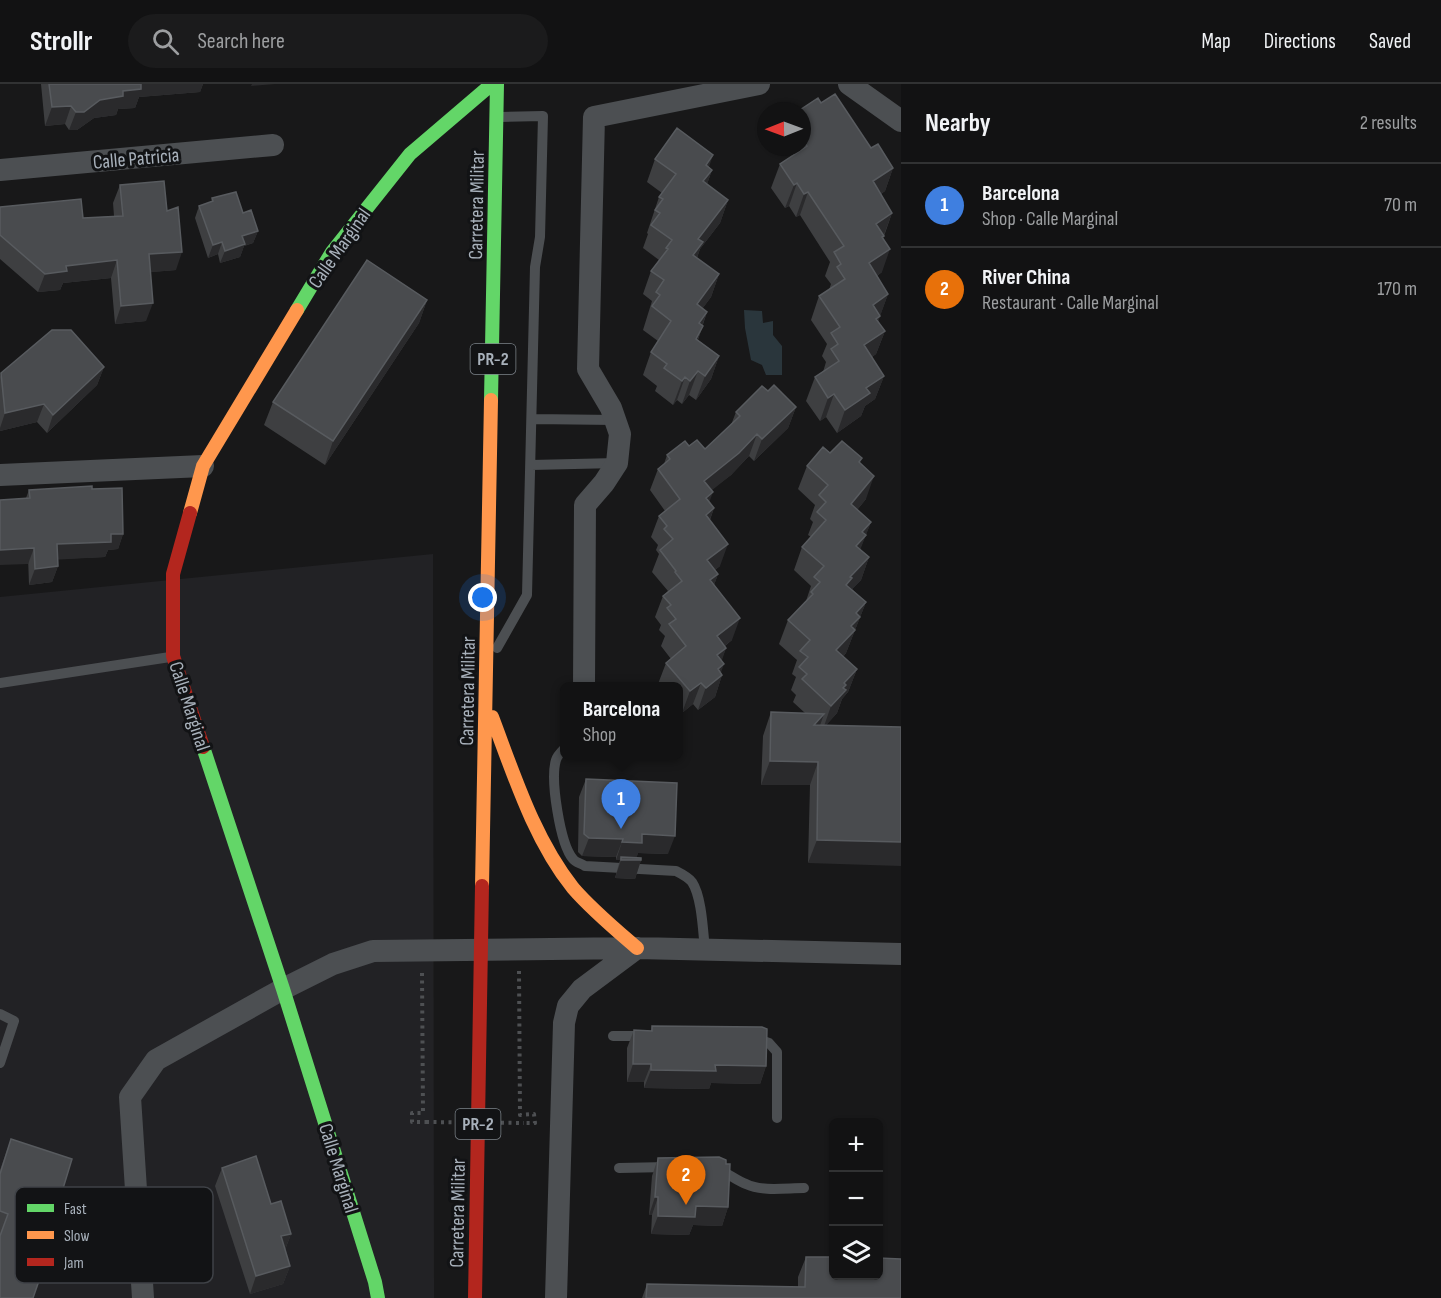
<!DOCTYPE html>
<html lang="en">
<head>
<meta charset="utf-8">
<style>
	:root { --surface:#121213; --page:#1b1b1c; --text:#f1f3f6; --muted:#9c9ea0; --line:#313233; --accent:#767b82 }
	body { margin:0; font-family:"Sofia Sans Condensed",sans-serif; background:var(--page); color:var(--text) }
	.controls { position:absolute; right:18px; bottom:18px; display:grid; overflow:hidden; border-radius:9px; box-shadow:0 2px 4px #0004 }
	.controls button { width:54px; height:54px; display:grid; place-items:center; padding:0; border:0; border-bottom:2px solid var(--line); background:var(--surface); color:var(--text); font:30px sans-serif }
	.compass { position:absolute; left:757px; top:18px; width:54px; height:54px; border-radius:50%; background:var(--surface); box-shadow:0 2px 4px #0004; rotate:269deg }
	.you { position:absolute; left:483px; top:514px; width:21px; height:21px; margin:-15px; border:4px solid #fff; border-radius:50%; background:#1a73e8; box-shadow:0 0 0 9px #1a73e833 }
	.badge { display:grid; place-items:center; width:39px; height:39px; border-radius:50%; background:var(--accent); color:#fff; font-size:20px; font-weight:700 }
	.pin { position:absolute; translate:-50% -50px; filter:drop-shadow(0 2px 3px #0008) }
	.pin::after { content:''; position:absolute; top:32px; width:21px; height:18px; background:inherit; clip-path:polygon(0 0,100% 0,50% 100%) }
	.popup { position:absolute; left:560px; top:598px; width:123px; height:78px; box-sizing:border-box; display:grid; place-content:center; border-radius:9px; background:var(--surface); filter:drop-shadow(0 2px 4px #0005); font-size:20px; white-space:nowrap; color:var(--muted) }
	.popup b { font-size:22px; color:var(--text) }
	.popup::after { content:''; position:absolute; left:50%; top:100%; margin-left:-12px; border:12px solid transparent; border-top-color:var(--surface) }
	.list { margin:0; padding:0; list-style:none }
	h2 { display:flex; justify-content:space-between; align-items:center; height:78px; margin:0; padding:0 24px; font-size:26px }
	h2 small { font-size:20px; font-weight:400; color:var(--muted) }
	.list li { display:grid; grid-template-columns:39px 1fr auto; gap:18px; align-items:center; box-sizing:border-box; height:84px; padding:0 24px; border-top:2px solid var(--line) }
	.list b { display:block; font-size:22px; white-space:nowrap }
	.list p { margin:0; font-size:20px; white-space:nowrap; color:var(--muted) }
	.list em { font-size:20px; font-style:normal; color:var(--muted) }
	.icon { flex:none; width:33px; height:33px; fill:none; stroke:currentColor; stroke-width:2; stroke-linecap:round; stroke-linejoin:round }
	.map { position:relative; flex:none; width:901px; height:1214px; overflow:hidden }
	header { display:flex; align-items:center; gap:36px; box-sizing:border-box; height:84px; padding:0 30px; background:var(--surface); border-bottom:2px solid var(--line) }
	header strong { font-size:28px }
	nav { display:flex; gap:33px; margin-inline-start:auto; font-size:21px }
	.search { width:420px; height:54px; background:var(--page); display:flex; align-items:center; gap:15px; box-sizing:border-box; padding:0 21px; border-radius:33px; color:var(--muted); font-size:22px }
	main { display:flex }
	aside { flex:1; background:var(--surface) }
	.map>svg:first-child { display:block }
	.built { fill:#222225 }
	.water { fill:#2a363c }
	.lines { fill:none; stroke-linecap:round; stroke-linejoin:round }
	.path { stroke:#4e5053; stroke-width:4; stroke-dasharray:3 4.5; stroke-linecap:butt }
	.lane { stroke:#4c4f52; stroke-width:10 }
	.street { stroke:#4c4f52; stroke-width:22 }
	.fast { stroke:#63d668; stroke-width:14 }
	.slow { stroke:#ff974d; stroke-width:14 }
	.jam { stroke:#b3261e; stroke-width:14 }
	.path-bridge { stroke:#4e5053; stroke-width:4; stroke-dasharray:3 4.5; stroke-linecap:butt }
	.wall { fill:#3e3f41 }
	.shaded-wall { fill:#2a2a2c }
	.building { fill:#494b4e; stroke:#585b5f; stroke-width:1.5 }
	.labels { text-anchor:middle; stroke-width:6; stroke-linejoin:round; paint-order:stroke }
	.shield { fill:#121315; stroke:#7b8289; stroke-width:1.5 }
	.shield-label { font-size:18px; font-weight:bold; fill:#a8b1bb }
	.street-label { font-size:20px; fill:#a8b1bb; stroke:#121315 }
	.key { fill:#121315; stroke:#3f4247; stroke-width:1.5 }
	.key-label { font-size:16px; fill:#a8b1bb }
</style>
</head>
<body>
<header>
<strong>Strollr</strong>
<div class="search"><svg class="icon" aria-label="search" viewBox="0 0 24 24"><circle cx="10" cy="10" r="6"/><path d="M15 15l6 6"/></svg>Search here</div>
<nav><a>Map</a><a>Directions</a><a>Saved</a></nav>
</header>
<main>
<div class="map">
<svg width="901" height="1214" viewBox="0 0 901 1214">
	<rect width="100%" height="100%" fill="#181819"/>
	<path class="built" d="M 433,470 L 434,1214 L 0,1214 L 0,513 Z"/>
	<path class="water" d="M 744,226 L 762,227 L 763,239 L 773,237 L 773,251 L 782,262 L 782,291 L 766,291 L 762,281 L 751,276 L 745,244 Z"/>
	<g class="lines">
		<path class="path" d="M 519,887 L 520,1031 L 534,1030 L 535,1039 L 524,1039
			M 422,889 L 423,1029 L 412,1029 L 412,1038 L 426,1038"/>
		<path class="lane" d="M 532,335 L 615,336
			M 531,381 L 617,379
			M 497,564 L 527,511 L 535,183 L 540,153 L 543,32 L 500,33
			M 0,599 L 170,573
			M 564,665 C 561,668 557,672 556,676 C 550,695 560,760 573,775 C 575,778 582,780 585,782 L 676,787 C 682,790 688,793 692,798 C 702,813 703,848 705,866
			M 0,930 L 14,937 L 0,979
			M 613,952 L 647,952
			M 755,954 L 769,959 L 777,968 L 777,1034
			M 619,1084 L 668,1083
			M 716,1085 C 727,1088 735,1096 746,1100 C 763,1108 786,1104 804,1104"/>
		<path class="street" d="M 849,0 L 901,37
			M 0,86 L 273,61
			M 0,391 L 203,382
			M 584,602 L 585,421 L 604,399 L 617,379 L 620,350 L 611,324 L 588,285 L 594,33 L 759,0
			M 143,1214 L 130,1013 L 156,976 L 283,905 L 333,880 L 373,867 L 637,864 L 901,870
			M 556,1214 L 564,939 L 568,922 L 582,905 L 637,864"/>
		<path class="fast" d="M 297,226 L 332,168 L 410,70 L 492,0
			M 491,316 L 497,0
			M 203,663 L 283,905 L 375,1198 L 378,1214"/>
		<path class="slow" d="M 190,429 L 203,382 L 297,226
			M 492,633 C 514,691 534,755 573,804 C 592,826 615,845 637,864
			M 482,802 L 491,316"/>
		<path class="jam" d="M 190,429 L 173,490 L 173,572 L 203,663
			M 475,1214 L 482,802"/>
		<path class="path-bridge" d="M 426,1038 L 524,1039"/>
	</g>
	<path class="wall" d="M 41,0 L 203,0 L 200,8 L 139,13 L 135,24 L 118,25 L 116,31 L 94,34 L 77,46 L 69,46 L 65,40 L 45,42 Z
		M 821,19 L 893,84 L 885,107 L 881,110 L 892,129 L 883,155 L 882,188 L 877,192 L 888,210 L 878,237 L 885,247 L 876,270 L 872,273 L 884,292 L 875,315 L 865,322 L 861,332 L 837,349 L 826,333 L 820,337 L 806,317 L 815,293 L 823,288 L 826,278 L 822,272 L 827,260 L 811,236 L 819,212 L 829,206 L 831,200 L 825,192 L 830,178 L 800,131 L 796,133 L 789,122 L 785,124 L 771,104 L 780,80 L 793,71 L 795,65 L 794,63 L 802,63 L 802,27 Z
		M 655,75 L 709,83 L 712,86 L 707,100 L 728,116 L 720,139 L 700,165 L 697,174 L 719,190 L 711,213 L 702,225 L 707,228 L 698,256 L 719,272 L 711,295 L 696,316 L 689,311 L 682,320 L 677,316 L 673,321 L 655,307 L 657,302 L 643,291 L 651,268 L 658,257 L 643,246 L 652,217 L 643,210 L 651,187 L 659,176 L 643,164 L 648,150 L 647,149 L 659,113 L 662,109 L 647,98 Z
		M 120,101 L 167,127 L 176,186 L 150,188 L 146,237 L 115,240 L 111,194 L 63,199 L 60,206 L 38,208 L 0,175 L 0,123 L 83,134 L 114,132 L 113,119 Z
		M 212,114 L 243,129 L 258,147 L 253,159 L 244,162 L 240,173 L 220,179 L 218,170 L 208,174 L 195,134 L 199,122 L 211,118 Z
		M 427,216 L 419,239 L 325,381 L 264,341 L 273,318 Z
		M 104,283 L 97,301 L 47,349 L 37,338 L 0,347 L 0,293 L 1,289 Z
		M 768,307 L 796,323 L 788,344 L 754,377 L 749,372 L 731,391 L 711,406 L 709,418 L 714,424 L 710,436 L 720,482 L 715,486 L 718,490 L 714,501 L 732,556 L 725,562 L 726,564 L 721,577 L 721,589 L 722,591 L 715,613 L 698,626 L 693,620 L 682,629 L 678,625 L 678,603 L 660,603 L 658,600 L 666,579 L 671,575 L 661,562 L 665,552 L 659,546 L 661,541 L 655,533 L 663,512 L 668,507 L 652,488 L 659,470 L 656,466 L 658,461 L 651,453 L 659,432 L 665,427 L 650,406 L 658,385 L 664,380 L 667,371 L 689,362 L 705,365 L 731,341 L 736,328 Z
		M 830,369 L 860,379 L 866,415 L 857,426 L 871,438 L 860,465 L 869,473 L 861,496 L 852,505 L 866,518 L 846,569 L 843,573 L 857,585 L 848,608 L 842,615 L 837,629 L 826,641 L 901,643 L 808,779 L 810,701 L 761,701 L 763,652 L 771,628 L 805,629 L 793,618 L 796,611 L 791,606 L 796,593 L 792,590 L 797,576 L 779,560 L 788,536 L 806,517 L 811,502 L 794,486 L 802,463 L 811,453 L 808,451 L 813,438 L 810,435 L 815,421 L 798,405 L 807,382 Z
		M 92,405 L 123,450 L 118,465 L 108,466 L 105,473 L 57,475 L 58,482 L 52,498 L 29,501 L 26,414 L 29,406 Z
		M 586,695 L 668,770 L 638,769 L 636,774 L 641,776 L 635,795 L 615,794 L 620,776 L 616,776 L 616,773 L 582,772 L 578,768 L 579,713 Z
		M 652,942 L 766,982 L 760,1000 L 711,999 L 709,1005 L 644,1004 L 644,998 L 627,998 L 627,964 L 634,946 L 651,947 Z
		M 11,1055 L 51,1144 L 43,1166 L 39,1164 L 30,1188 L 0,1214 L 0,1086 Z
		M 658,1074 L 728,1123 L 722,1142 L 693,1141 L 689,1151 L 651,1150 L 652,1131 L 649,1131 L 652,1092 Z
		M 222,1084 L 271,1120 L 291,1150 L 285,1166 L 290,1182 L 283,1200 L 250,1210 L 215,1102 Z
		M 806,1173 L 901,1214 L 642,1214 L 647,1200 L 798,1203 L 798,1193 Z"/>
	<path class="shaded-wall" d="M 139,0 L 203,0 L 200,8 L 139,13 L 135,24 L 118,25 L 116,31 L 94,34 L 77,46 L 69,46 L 76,28 L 100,16 Z
		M 252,0 L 275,0 L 251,2 Z
		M 71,22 L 65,40 L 45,42 L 52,23 Z
		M 713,71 L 705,95 L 706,81 Z
		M 893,84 L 885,107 L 865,120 L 873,97 Z
		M 712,86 L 704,109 L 703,97 Z
		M 797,99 L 789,122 L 785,124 L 794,101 Z
		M 808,108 L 800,131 L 796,133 L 804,110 Z
		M 728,116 L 720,139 L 700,165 L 694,182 L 685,194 L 698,155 Z
		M 892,129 L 875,175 L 890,165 L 882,188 L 861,203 L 876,140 Z
		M 258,147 L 253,159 L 244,162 L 240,173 L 220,179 L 225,167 L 242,152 Z
		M 222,158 L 218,170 L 208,174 L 213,161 Z
		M 182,168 L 176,186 L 142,189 L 149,170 Z
		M 117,176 L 111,194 L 63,199 L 60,206 L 38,208 L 45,190 L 66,182 Z
		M 719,190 L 711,213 L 688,244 L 697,220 Z
		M 888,210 L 872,255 L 873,221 Z
		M 427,216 L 419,239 L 325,381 L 333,357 Z
		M 153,219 L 146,237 L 115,240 L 121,222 Z
		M 707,228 L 699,250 L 703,242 L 694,265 L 699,239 Z
		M 885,247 L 876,270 L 856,284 L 864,261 Z
		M 719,272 L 711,295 L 696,316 L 705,292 Z
		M 104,283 L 97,301 L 47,349 L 53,331 Z
		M 698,287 L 689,311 L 682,320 L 690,297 Z
		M 884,292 L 875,315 L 865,322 L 861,332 L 837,349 L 845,326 L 866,304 Z
		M 685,293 L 677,316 L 673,321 L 682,297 Z
		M 834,310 L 826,333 L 820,337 L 828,314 Z
		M 44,320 L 37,338 L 0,347 L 0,344 L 5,329 Z
		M 796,323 L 788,344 L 754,377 L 762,355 Z
		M 757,350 L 749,372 L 731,391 L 696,419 L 704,397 Z
		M 874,392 L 866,415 L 843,443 L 851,420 Z
		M 713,408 L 705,430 L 706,414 Z
		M 714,424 L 706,446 L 706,431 Z
		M 871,438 L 857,474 L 848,485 L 862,448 Z
		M 111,450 L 123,450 L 118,465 L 108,466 L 105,473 L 51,476 L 57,460 Z
		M 728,460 L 720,482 L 699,498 L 707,476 Z
		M 34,464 L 28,480 L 0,481 L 0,466 Z
		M 869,473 L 861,496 L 846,511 L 838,524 L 850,493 Z
		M 58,482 L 52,498 L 29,501 L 35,485 Z
		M 718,490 L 710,512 L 710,496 Z
		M 866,518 L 846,569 L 828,590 L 836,566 L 856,529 Z
		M 740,534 L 732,556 L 709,574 L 717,552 Z
		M 726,564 L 719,585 L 724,580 L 719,594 L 722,591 L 715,613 L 698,626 L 717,571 Z
		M 857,585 L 848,608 L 842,615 L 837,629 L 823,645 L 831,622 L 844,599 Z
		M 701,599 L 693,620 L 682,629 L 690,607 Z
		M 824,630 L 816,653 L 814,641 Z
		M 770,677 L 818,678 L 810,701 L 761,701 Z
		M 642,750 L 675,752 L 668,770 L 638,769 L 636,776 L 641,776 L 635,795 L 615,794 L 621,776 L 621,773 L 620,776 L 616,776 L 622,758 Z
		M 589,754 L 623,755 L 616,773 L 582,772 Z
		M 817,756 L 901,758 L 901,782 L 808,779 Z
		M 633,980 L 651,980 L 644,998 L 627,998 Z
		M 715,981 L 766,982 L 760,1000 L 711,999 L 709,1005 L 644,1004 L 651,986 Z
		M 655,1113 L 658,1113 L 652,1131 L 649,1131 Z
		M 696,1122 L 728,1123 L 722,1142 L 693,1141 L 689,1151 L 651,1150 L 658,1132 Z
		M 291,1150 L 284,1168 L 281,1152 Z
		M 290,1182 L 283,1200 L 250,1210 L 256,1192 Z"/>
	<path class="building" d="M 49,0 L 141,0 L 141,5 L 123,7 L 123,12 L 100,16 L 84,28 L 76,28 L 71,22 L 52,23 Z
		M 835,10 L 871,64 L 878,60 L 893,84 L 873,97 L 892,129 L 876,140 L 884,152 L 882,153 L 890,165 L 869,179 L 888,210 L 873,221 L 880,232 L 876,235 L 885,247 L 864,261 L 884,292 L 866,304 L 870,309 L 845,326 L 834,310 L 828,314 L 815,293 L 839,277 L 831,265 L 838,260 L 831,249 L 840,243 L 819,212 L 845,195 L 837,183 L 841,180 L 834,168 L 844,162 L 808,108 L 804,110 L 797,99 L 794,101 L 780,80 L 807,62 L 802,55 L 802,51 L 808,47 L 802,39 L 802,31 L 803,31 L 802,27 L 800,26 L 818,14 L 821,19 Z
		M 677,44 L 713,71 L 706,81 L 712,86 L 703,97 L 728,116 L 698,155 L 703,158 L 693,171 L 719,190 L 697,220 L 707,228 L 699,239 L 703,242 L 696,255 L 719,272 L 705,292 L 698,287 L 690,297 L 685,293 L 682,297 L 664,284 L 667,280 L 651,268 L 671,237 L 652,222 L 660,211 L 656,208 L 664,196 L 651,187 L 668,165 L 666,164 L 672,156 L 651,141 L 660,129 L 655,126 L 663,115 L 659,113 L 676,90 L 655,75 Z
		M 164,97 L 167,127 L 178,123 L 182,168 L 149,170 L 153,219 L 121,222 L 117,176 L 66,182 L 67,187 L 45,190 L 0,151 L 0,123 L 81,115 L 83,134 L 123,132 L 120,101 Z
		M 236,108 L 243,129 L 251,126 L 258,147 L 242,152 L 245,160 L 225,167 L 222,158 L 213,161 L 199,122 L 213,117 L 212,114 Z
		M 367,176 L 427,216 L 333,357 L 273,318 Z
		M 52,246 L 71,246 L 104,283 L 53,331 L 44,320 L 5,329 L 1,289 Z
		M 774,301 L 796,323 L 762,355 L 757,350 L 739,369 L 704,397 L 713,408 L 706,414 L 714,424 L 706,431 L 728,460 L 707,476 L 718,490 L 710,496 L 740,534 L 717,552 L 726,564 L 717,571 L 724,580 L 718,585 L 722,591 L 706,604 L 701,599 L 690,607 L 666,579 L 686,562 L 669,540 L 676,535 L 667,524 L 671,521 L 663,512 L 682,497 L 675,488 L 676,487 L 660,466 L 673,455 L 664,445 L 667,442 L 659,432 L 680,415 L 658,385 L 670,375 L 667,371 L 685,357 L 689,362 L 697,356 L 705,365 L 740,332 L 736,328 L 762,302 L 768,307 Z
		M 842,357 L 862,374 L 859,378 L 874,392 L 851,420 L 871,438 L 862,448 L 866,451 L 856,462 L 869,473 L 850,493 L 852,494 L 846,501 L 866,518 L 856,529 L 860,533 L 851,542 L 855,546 L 836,566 L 857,585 L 844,599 L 846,601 L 843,604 L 846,606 L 831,622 L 802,595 L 807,590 L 799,583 L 808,573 L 800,567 L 810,556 L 788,536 L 813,510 L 811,508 L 820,498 L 814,493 L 824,482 L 802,463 L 826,436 L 817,428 L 826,418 L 819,411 L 828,401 L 807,382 L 823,363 L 830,369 Z
		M 92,402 L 92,405 L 122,404 L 123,450 L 111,450 L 111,458 L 57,460 L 58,482 L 35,485 L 34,464 L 0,466 L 0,416 L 30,414 L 29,406 Z
		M 771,628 L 824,630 L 814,641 L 901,643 L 901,758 L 817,756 L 818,678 L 770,677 Z
		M 586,695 L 677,699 L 675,752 L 642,750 L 642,759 L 622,758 L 623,755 L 589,754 L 584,750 Z
		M 621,773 L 641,774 L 641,776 L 621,776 Z
		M 652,942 L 762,943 L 767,945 L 766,982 L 715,981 L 716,987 L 651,986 L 651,980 L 633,980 L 634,946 L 652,947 Z
		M 11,1055 L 72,1075 L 51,1144 L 47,1142 L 30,1188 L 41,1191 L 33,1214 L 0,1214 L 0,1152 L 8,1130 L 0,1127 L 0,1090 Z
		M 256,1072 L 271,1120 L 281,1117 L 291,1150 L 281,1152 L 290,1182 L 256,1192 L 222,1084 Z
		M 719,1073 L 726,1076 L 726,1080 L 730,1080 L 728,1123 L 696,1122 L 695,1133 L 658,1132 L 658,1113 L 655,1113 L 658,1074 Z
		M 806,1173 L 834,1173 L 834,1191 L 879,1191 L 879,1174 L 901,1175 L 901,1214 L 646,1214 L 647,1200 L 805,1203 Z"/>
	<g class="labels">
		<g class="shield">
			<rect x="470.5" y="260" width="45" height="30" rx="4.5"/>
			<rect x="455.5" y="1025" width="45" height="30" rx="4.5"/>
		</g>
		<g class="shield-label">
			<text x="493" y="281">PR-2</text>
			<text x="478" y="1046">PR-2</text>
		</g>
		<g class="street-label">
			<text transform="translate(136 74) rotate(-5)" y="7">Calle Patricia</text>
			<text transform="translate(476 121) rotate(-89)" y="7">Carretera Militar</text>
			<text transform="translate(339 164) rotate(-55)" y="7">Calle Marginal</text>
			<text transform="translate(467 607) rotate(-89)" y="7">Carretera Militar</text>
			<text transform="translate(190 622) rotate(72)" y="7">Calle Marginal</text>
			<text transform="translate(339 1084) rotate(73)" y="7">Calle Marginal</text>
			<text transform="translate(457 1129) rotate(-89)" y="7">Carretera Militar</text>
		</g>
	</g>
	<rect x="15" y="1103" width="198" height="96" rx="9" class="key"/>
	<rect x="27" y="1120" width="27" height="8" fill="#63d668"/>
	<rect x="27" y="1147" width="27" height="8" fill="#ff974d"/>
	<rect x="27" y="1174" width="27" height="8" fill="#b3261e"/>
	<g class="key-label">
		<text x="64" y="1130">Fast</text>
		<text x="64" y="1157">Slow</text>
		<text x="64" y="1184">Jam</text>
	</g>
</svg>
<div class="controls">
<button>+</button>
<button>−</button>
<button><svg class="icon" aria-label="layers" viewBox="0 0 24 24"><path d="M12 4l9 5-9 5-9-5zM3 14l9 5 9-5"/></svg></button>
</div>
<svg class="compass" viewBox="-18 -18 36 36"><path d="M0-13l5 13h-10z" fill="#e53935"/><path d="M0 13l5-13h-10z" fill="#9c9ea0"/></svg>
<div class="you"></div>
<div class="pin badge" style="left:621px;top:745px;background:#3f7fe0">1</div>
<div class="popup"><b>Barcelona</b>Shop</div>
<div class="pin badge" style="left:686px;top:1121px;background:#e8710a">2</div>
</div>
<aside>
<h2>Nearby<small>2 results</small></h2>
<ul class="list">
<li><span class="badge" style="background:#3f7fe0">1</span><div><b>Barcelona</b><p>Shop · Calle Marginal</p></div><em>70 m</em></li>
<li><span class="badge" style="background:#e8710a">2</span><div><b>River China</b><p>Restaurant · Calle Marginal</p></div><em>170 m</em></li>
</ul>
</aside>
</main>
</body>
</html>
